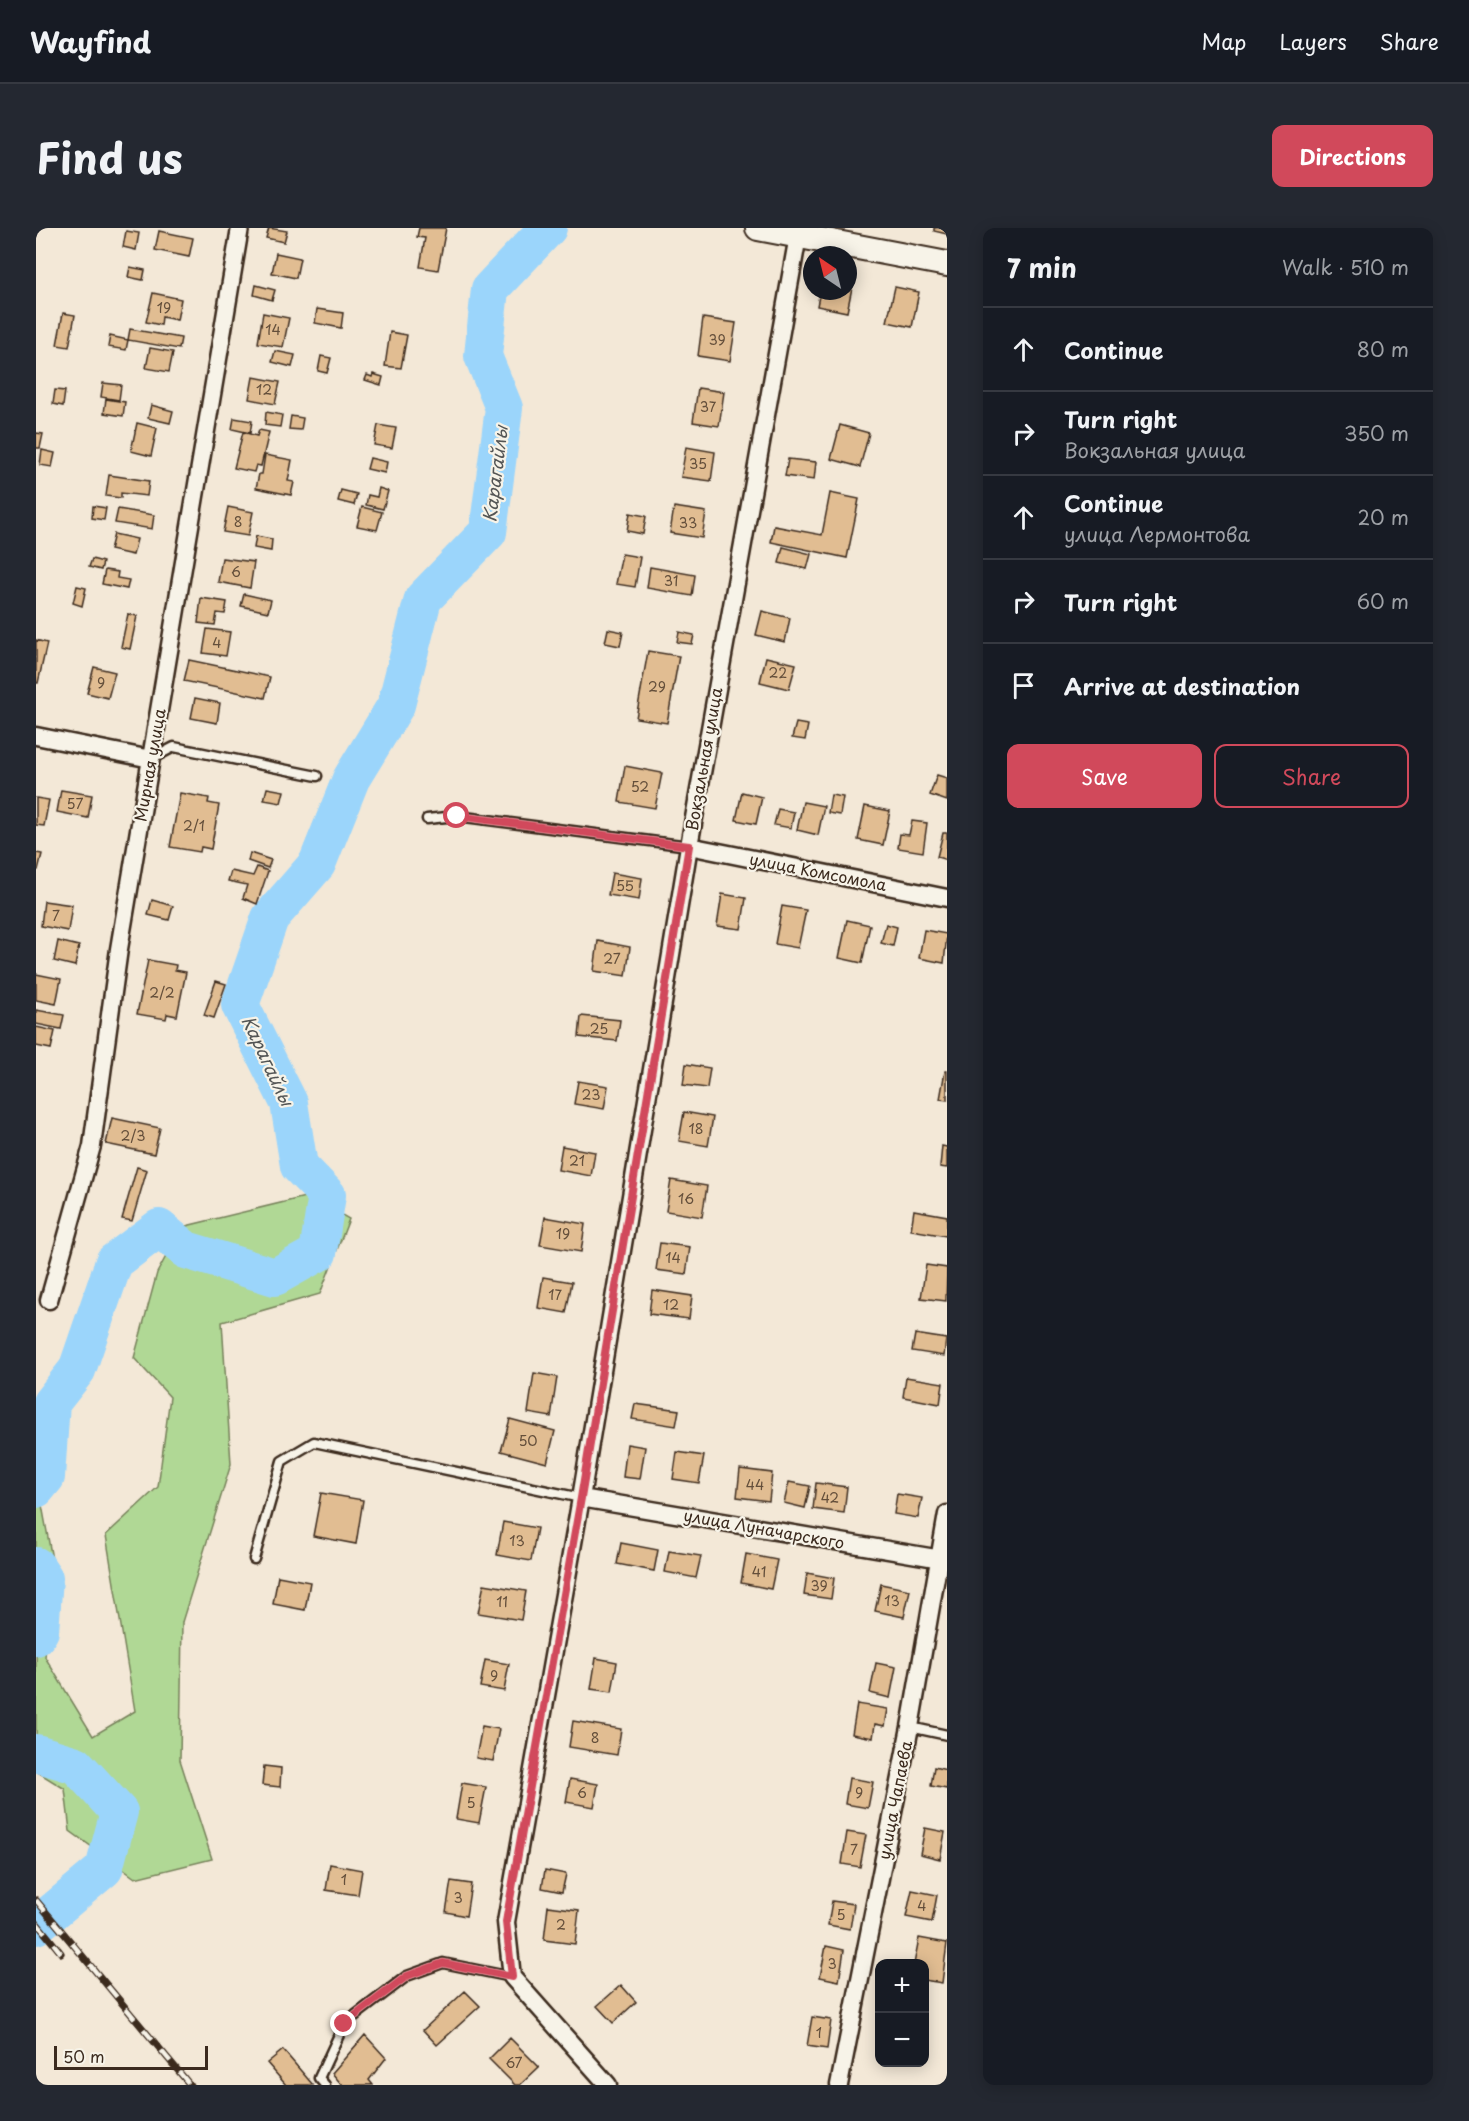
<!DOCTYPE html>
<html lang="en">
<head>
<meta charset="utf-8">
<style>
	:root { --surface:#171b24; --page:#242831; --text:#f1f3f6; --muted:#9ea1a6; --line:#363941; --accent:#d1495b }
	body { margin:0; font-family:"Playpen Sans",sans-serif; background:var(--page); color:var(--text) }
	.controls { position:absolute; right:18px; bottom:18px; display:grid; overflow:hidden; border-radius:12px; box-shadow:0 3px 15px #0003 }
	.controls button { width:54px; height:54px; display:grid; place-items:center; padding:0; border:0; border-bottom:2px solid var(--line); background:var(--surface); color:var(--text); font:30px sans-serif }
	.compass { position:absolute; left:767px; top:18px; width:54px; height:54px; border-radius:50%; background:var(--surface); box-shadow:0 3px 15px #0003; rotate:325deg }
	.scale { position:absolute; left:18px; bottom:15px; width:154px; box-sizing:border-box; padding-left:6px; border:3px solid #3b2a1e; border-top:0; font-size:16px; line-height:21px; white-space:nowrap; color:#3b2a1e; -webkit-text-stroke:4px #f7f3e8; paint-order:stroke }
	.stop { position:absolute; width:18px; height:18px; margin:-14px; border:4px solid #d1495b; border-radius:50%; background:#fff }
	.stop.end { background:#d1495b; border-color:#fff; box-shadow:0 2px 6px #0008 }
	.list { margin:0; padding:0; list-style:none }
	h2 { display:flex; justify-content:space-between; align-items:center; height:78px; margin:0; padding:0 24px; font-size:26px }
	h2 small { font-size:20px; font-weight:400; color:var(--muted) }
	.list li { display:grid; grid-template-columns:39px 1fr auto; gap:18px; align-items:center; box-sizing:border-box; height:84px; padding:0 24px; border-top:2px solid var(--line) }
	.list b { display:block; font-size:22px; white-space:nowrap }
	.list p { margin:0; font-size:20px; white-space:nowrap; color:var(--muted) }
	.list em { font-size:20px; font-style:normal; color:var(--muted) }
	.actions { display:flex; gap:12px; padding:18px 24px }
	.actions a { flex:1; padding:14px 0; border:2px solid var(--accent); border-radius:12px; text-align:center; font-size:21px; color:var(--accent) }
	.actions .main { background:var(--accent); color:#fff }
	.icon { flex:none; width:33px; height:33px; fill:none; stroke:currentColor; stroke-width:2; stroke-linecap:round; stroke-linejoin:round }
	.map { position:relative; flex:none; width:911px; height:1857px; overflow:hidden; border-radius:12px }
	header { display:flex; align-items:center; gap:36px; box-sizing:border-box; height:84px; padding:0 30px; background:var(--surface); border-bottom:2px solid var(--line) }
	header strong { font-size:28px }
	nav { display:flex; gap:33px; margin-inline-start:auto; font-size:21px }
	.intro { display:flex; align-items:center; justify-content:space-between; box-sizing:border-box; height:144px; padding:0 36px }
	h1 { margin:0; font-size:42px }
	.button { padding:15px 27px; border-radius:12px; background:var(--accent); color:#fff; font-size:21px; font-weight:700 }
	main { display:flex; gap:36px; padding:0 36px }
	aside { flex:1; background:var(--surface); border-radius:12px; box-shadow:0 3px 15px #0003 }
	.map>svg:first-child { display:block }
	.green { fill:#b0d895; stroke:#76815a; stroke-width:1.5 }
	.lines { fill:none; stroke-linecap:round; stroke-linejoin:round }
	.river { stroke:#9bd5fb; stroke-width:38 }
	.building { fill:#e1bd92; stroke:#3b2a1e; stroke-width:1.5 }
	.lane-casing { stroke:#3b2a1e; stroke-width:13 }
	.street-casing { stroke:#3b2a1e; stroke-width:21 }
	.secondary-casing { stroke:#3b2a1e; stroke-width:28 }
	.lane { stroke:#f7f3e8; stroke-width:8 }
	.street { stroke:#f7f3e8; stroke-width:16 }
	.secondary { stroke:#f7f3e8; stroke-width:24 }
	.rail-casing { stroke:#3b2a1e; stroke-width:7 }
	.rail { stroke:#f7f3e8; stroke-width:4.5; stroke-dasharray:14; stroke-linecap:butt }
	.route { stroke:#d1495b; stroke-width:8 }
	.labels { text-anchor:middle; stroke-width:4.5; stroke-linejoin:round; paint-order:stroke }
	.number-label { font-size:14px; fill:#644f3b }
	.street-label { font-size:16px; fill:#3b2a1e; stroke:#f7f3e8 }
	.water-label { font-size:18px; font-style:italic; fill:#535555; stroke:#f7f3e8 }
</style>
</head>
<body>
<header>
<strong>Wayfind</strong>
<nav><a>Map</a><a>Layers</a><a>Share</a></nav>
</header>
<div class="intro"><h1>Find us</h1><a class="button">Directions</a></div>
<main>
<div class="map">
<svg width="911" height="1857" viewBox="0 0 911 1857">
	<rect width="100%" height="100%" fill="#f3e8d7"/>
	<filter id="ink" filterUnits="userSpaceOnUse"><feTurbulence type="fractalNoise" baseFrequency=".0167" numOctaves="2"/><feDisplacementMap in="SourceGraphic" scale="12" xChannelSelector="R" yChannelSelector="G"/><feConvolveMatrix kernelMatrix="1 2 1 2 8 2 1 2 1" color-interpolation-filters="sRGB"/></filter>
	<g filter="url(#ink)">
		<path class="green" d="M 273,968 L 313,991 L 284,1066 L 186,1094 L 195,1236 L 146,1394 L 144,1532 L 176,1631 L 99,1650 L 34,1603 L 29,1561 L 0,1543 L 0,1273 L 6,1277 L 18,1342 L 9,1429 L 57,1508 L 99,1483 L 70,1307 L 122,1259 L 134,1169 L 98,1130 L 121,1045 L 146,999 Z"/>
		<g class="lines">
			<path class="river" d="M 0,1261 L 10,1249 L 15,1175 L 41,1142 L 78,1034 L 123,1000 L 150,1022 L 239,1049 L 282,1025 L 291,967 L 263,938 L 253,875 L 204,777 L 234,690 L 281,636 L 315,551 L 360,477 L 387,371 L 452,304 L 468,180 L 447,128 L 454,61 L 512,0
				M 0,1338 L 8,1350 L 4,1403 L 0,1409
				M 0,1525 L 40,1537 L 83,1584 L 68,1641 L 0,1698"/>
		</g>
		<path class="building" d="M 233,0 L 251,3 L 248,14 L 230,10 Z
			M 383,0 L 410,0 L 402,42 L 384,39 L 389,10 L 381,9 Z
			M 898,0 L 911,0 L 911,6 L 898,3 Z
			M 90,3 L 103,5 L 100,22 L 87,19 Z
			M 123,3 L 157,10 L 153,29 L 119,22 Z
			M 240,25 L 264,30 L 260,50 L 236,45 Z
			M 94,39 L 109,42 L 107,52 L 92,49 Z
			M 812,49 L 818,50 L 811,84 L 781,78 L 784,63 L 812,63 Z
			M 220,57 L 239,62 L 236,72 L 218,67 Z
			M 859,59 L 883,64 L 876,99 L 851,94 Z
			M 117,65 L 145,71 L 141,92 L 126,89 L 125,97 L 110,94 Z
			M 281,81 L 307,85 L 305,100 L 279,95 Z
			M 27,85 L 39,87 L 33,119 L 21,117 Z
			M 227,85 L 253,90 L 247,119 L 222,115 Z
			M 667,90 L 700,95 L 694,133 L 662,128 Z
			M 94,101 L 145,110 L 143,121 L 92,112 Z
			M 354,104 L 371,107 L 365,140 L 349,138 Z
			M 74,108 L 92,112 L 90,122 L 72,119 Z
			M 114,120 L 137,124 L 133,144 L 110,140 Z
			M 239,123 L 259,127 L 256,139 L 236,134 Z
			M 285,128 L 295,130 L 291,145 L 282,143 Z
			M 337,146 L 347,149 L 345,157 L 329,152 L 331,147 L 336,149 Z
			M 217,149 L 244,154 L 239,176 L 213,171 Z
			M 67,155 L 85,157 L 83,172 L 65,169 Z
			M 662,160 L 688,164 L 683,198 L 657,194 Z
			M 19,162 L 29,163 L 27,178 L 17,176 Z
			M 70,171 L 89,174 L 87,188 L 68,185 Z
			M 115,177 L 137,183 L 134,195 L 112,190 Z
			M 230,184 L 246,187 L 244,199 L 229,197 Z
			M 255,188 L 267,190 L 265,202 L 253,201 Z
			M 198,190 L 216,193 L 214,205 L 196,201 Z
			M 101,195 L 121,200 L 115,228 L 95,223 Z
			M 342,197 L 360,200 L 356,220 L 338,217 Z
			M 804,197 L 833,205 L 824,239 L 795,231 Z
			M 223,202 L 233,204 L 225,238 L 220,237 L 218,244 L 198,240 L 207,204 L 221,208 Z
			M 0,205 L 7,206 L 4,220 L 0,220 Z
			M 650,219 L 679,224 L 675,253 L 645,249 Z
			M 6,222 L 19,225 L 16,239 L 4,237 Z
			M 229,227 L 256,232 L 252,253 L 258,254 L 255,267 L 220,260 L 223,246 L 226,246 Z
			M 334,230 L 351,234 L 349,245 L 331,241 Z
			M 752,231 L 780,234 L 778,252 L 749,248 Z
			M 73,247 L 113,253 L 111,268 L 85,265 L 85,270 L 70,268 Z
			M 343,260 L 352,263 L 347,281 L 330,277 L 332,267 L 341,269 Z
			M 305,262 L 321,266 L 318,277 L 302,273 Z
			M 794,265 L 823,271 L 811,330 L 735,314 L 738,298 L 786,307 Z
			M 57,278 L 70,280 L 68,292 L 56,290 Z
			M 192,279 L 217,284 L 212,308 L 187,304 Z
			M 326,279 L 346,284 L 341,302 L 321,298 Z
			M 638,279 L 670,284 L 666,310 L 634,305 Z
			M 82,281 L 118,287 L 116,301 L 79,295 Z
			M 594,285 L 610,288 L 607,306 L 591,303 Z
			M 78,306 L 101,311 L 97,327 L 74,322 Z
			M 220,308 L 236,311 L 235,323 L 218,320 Z
			M 747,319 L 775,326 L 771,341 L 743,335 Z
			M 586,326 L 604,329 L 599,359 L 580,356 Z
			M 186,330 L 218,334 L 214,360 L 182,354 Z
			M 56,331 L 67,334 L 65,342 L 53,339 Z
			M 614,339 L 659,347 L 656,368 L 611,360 Z
			M 69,342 L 82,344 L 81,350 L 93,352 L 91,361 L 66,356 Z
			M 41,358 L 50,360 L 46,378 L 37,375 Z
			M 208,366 L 235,372 L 232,384 L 205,378 Z
			M 165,370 L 191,374 L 189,386 L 181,385 L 179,397 L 162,395 Z
			M 726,383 L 754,390 L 749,414 L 720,407 Z
			M 92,386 L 101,388 L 94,421 L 85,419 Z
			M 171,401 L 194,404 L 190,428 L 167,425 Z
			M 572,401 L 587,404 L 584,418 L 569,415 Z
			M 643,404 L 658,407 L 656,416 L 641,414 Z
			M 0,412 L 11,415 L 2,455 L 0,455 Z
			M 612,423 L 643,428 L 631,495 L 600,490 Z
			M 730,429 L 760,436 L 753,461 L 724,454 Z
			M 153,432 L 234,449 L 229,470 L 148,453 Z
			M 58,439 L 79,444 L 72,470 L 51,465 Z
			M 159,470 L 184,475 L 181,495 L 155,490 Z
			M 760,495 L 772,497 L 769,512 L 756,510 Z
			M 589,538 L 626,545 L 619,580 L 583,574 Z
			M 901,547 L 911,550 L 911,573 L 894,567 Z
			M 231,560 L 248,563 L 245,575 L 228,572 Z
			M 25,562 L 56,567 L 52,590 L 21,584 Z
			M 706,564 L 726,569 L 720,596 L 700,592 Z
			M 144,565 L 173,570 L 172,575 L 183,577 L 175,621 L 165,619 L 164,624 L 134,619 Z
			M 795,567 L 807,569 L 804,587 L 792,585 Z
			M 0,570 L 13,572 L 8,598 L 0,597 Z
			M 767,574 L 788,578 L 782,607 L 761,602 Z
			M 829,578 L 854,583 L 847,617 L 822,612 Z
			M 742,581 L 758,584 L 755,600 L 738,597 Z
			M 876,593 L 891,595 L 887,624 L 862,620 L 864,606 L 873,607 Z
			M 907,605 L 911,605 L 911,632 L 901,629 Z
			M 0,625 L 6,626 L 2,642 L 0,642 Z
			M 214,625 L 235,632 L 232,640 L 212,633 Z
			M 221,639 L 232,643 L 221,676 L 207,670 L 211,657 L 192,653 L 195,643 L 217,648 Z
			M 576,645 L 606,650 L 603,672 L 572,667 Z
			M 686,666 L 710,670 L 705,701 L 681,698 Z
			M 116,672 L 137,678 L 133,692 L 112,687 Z
			M 8,673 L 36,677 L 32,703 L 5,698 Z
			M 746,678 L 770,682 L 762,720 L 739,716 Z
			M 811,692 L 834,697 L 826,735 L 803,730 Z
			M 850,696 L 861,699 L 857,718 L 845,715 Z
			M 888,702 L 911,706 L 908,735 L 883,730 Z
			M 22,713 L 43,718 L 39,738 L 18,733 Z
			M 562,713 L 594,719 L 590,748 L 558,743 Z
			M 112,732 L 140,737 L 139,742 L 150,744 L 141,788 L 131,786 L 130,791 L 101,786 Z
			M 0,746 L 25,751 L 20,776 L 0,772 Z
			M 180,753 L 190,756 L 178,790 L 168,787 Z
			M 0,782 L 28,787 L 25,801 L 0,796 Z
			M 545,788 L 584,792 L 581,813 L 543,809 Z
			M 0,799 L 19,803 L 15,821 L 0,818 Z
			M 650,836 L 674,840 L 671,860 L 647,857 Z
			M 909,843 L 911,843 L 911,872 L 904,871 Z
			M 542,853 L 572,858 L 568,881 L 538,876 Z
			M 648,884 L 677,889 L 672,918 L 643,913 Z
			M 76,890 L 124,900 L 118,926 L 70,916 Z
			M 526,918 L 559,924 L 555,948 L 522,942 Z
			M 906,918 L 911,919 L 911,940 L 904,939 Z
			M 101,939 L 111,942 L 96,993 L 86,991 Z
			M 635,952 L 671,958 L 666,989 L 630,983 Z
			M 878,982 L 911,988 L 911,1008 L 875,1002 Z
			M 509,989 L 549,996 L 545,1024 L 504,1017 Z
			M 624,1015 L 654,1019 L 650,1046 L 620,1042 Z
			M 890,1037 L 911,1040 L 910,1073 L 885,1070 Z
			M 507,1049 L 536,1054 L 530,1085 L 502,1080 Z
			M 616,1062 L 656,1068 L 653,1091 L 613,1086 Z
			M 879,1106 L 910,1111 L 908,1128 L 876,1123 Z
			M 498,1145 L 521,1149 L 515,1189 L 492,1185 Z
			M 870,1149 L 907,1155 L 904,1176 L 867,1169 Z
			M 599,1176 L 643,1182 L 640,1198 L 596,1191 Z
			M 474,1191 L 519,1203 L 511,1235 L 465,1223 Z
			M 591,1216 L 609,1219 L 604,1251 L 587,1249 Z
			M 641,1224 L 668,1228 L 663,1255 L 637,1251 Z
			M 704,1241 L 736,1245 L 733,1273 L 701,1269 Z
			M 753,1254 L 774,1258 L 769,1280 L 748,1275 Z
			M 780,1255 L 811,1259 L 808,1285 L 777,1281 Z
			M 285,1265 L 327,1272 L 320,1316 L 277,1308 Z
			M 861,1266 L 886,1270 L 882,1290 L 858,1286 Z
			M 467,1294 L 501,1300 L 495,1333 L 461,1327 Z
			M 585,1315 L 622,1322 L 618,1343 L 581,1336 Z
			M 633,1323 L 665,1328 L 660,1350 L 629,1344 Z
			M 710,1326 L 741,1332 L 735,1361 L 705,1355 Z
			M 771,1345 L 798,1350 L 795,1371 L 768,1367 Z
			M 242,1348 L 274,1354 L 269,1382 L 237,1376 Z
			M 448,1356 L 490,1363 L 485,1392 L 442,1385 Z
			M 845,1356 L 874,1362 L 868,1389 L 839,1383 Z
			M 560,1430 L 581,1434 L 576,1464 L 555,1461 Z
			M 449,1432 L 473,1436 L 468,1463 L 444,1459 Z
			M 840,1435 L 860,1439 L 854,1470 L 834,1465 Z
			M 821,1476 L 852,1481 L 849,1498 L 839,1496 L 837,1510 L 816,1506 Z
			M 537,1493 L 585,1501 L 581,1527 L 533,1519 Z
			M 446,1498 L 463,1501 L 457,1533 L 440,1530 Z
			M 228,1538 L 245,1540 L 244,1559 L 226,1557 Z
			M 898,1539 L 911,1542 L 911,1561 L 895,1558 Z
			M 813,1550 L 837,1554 L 832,1580 L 809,1576 Z
			M 534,1551 L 562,1556 L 558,1579 L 530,1574 Z
			M 426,1555 L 450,1559 L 443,1595 L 420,1591 Z
			M 889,1600 L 909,1604 L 904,1631 L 884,1626 Z
			M 811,1604 L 830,1607 L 824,1639 L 806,1636 Z
			M 294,1636 L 326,1642 L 322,1667 L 290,1662 Z
			M 509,1642 L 530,1646 L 526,1664 L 506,1660 Z
			M 415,1653 L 435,1656 L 430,1688 L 410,1684 Z
			M 876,1662 L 901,1667 L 896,1694 L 870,1689 Z
			M 796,1673 L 818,1676 L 814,1701 L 792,1697 Z
			M 512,1678 L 543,1682 L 539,1716 L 508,1712 Z
			M 883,1710 L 911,1715 L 906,1755 L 888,1752 L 888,1736 L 878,1736 Z
			M 790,1718 L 808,1722 L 803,1753 L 784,1749 Z
			M 585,1757 L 600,1774 L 577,1795 L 561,1778 Z
			M 429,1763 L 444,1778 L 401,1817 L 387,1802 Z
			M 776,1789 L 795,1792 L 791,1821 L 771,1818 Z
			M 329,1807 L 350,1830 L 333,1852 L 337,1857 L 306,1857 L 296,1845 Z
			M 474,1810 L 503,1839 L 484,1857 L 479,1857 L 453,1831 Z
			M 247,1822 L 277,1857 L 250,1857 L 231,1835 Z"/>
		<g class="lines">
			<g class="lane-casing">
				<path id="lane" d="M 115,531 L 138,519 L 281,548
					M 391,591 L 421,588 L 653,618
					M 218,1331 L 246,1233 L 278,1214 L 545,1270
					M 874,1499 L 911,1507
					M 289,1857 L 283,1850 L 308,1796 L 371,1748 L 407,1735 L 476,1749"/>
			</g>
			<g class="street-casing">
				<path id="street" d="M 0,508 L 115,531
					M 653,618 L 911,670
					M 13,1072 L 56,918 L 83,721 L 204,0
					M 545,1270 L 911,1332
					M 572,1857 L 476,1749 L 470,1694 L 545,1270 L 653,618 L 762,8
					M 803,1857 L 874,1499 L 911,1286"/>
			</g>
			<g class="secondary-casing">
				<path id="secondary" d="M 722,0 L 911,36"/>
			</g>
			<use href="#lane" class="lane"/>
			<use href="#street" class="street"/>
			<use href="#secondary" class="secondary"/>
			<g class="rail-casing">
				<path id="rail" d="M 0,1672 L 154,1857
					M 0,1694 L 25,1725"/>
			</g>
			<use href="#rail" class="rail"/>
		</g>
	</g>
	<g class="lines" filter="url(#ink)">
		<path class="route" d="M 308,1796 L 371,1748 L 407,1735 L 476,1749 L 470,1694 L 545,1270 L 653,618 L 421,588"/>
	</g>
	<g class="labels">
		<g class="number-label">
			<text x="128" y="85">19</text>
			<text x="237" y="107">14</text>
			<text x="681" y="117">39</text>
			<text x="228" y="167">12</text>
			<text x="672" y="184">37</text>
			<text x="662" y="241">35</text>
			<text x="202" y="299">8</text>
			<text x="652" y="300">33</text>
			<text x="200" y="349">6</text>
			<text x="635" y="358">31</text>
			<text x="181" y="420">4</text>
			<text x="742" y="450">22</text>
			<text x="65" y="460">9</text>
			<text x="621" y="464">29</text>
			<text x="604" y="564">52</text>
			<text x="39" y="581">57</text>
			<text x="158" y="603">2/1</text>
			<text x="589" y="663">55</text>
			<text x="20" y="693">7</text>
			<text x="576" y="736">27</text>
			<text x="126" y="770">2/2</text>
			<text x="563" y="806">25</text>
			<text x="555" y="872">23</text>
			<text x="660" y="906">18</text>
			<text x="97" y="913">2/3</text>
			<text x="541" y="938">21</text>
			<text x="650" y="976">16</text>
			<text x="527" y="1011">19</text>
			<text x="637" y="1035">14</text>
			<text x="519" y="1072">17</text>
			<text x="635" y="1082">12</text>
			<text x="492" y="1218">50</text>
			<text x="719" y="1262">44</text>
			<text x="794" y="1275">42</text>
			<text x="481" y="1318">13</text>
			<text x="723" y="1349">41</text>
			<text x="783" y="1363">39</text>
			<text x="856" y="1378">13</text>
			<text x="466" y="1379">11</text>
			<text x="458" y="1453">9</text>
			<text x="559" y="1515">8</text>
			<text x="546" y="1570">6</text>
			<text x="823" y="1570">9</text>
			<text x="435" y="1580">5</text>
			<text x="818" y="1627">7</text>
			<text x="308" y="1657">1</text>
			<text x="422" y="1675">3</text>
			<text x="886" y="1683">4</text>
			<text x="805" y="1692">5</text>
			<text x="525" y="1702">2</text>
			<text x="796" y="1741">3</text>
			<text x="783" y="1810">1</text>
			<text x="478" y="1840">67</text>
		</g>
		<g class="street-label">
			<text transform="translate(668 531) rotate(-80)" y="6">Вокзальная улица</text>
			<text transform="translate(114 537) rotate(-80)" y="6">Мирная улица</text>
			<text transform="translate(782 644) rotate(11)" y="6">улица Комсомола</text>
			<text transform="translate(728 1301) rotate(10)" y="6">улица Луначарского</text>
			<text transform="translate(859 1572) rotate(-79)" y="6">улица Чапаева</text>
		</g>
		<g class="water-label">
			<text transform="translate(460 246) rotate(-83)" y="6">Карагайлы</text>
			<text transform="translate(231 833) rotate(65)" y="6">Карагайлы</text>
		</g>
	</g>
</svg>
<div class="controls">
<button>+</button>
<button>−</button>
</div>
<svg class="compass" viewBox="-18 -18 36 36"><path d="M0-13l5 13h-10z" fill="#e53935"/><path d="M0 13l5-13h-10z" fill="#9ea1a6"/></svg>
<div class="scale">50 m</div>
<div class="stop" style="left:421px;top:588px"></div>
<div class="stop end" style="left:308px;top:1796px"></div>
</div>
<aside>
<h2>7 min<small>Walk · 510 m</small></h2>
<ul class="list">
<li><svg class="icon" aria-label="ahead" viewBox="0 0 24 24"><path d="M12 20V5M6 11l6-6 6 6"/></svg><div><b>Continue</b></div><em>80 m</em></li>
<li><svg class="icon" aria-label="right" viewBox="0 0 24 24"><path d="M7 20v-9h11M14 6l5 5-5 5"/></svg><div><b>Turn right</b><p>Вокзальная улица</p></div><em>350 m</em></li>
<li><svg class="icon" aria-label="ahead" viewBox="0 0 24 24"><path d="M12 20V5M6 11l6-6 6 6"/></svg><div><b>Continue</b><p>улица Лермонтова</p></div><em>20 m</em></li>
<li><svg class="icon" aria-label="right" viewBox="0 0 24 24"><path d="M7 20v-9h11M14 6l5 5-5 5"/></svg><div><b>Turn right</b></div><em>60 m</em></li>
<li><svg class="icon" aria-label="arrive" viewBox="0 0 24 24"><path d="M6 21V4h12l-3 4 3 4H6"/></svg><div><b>Arrive at destination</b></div></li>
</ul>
<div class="actions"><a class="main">Save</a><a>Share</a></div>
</aside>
</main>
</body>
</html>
